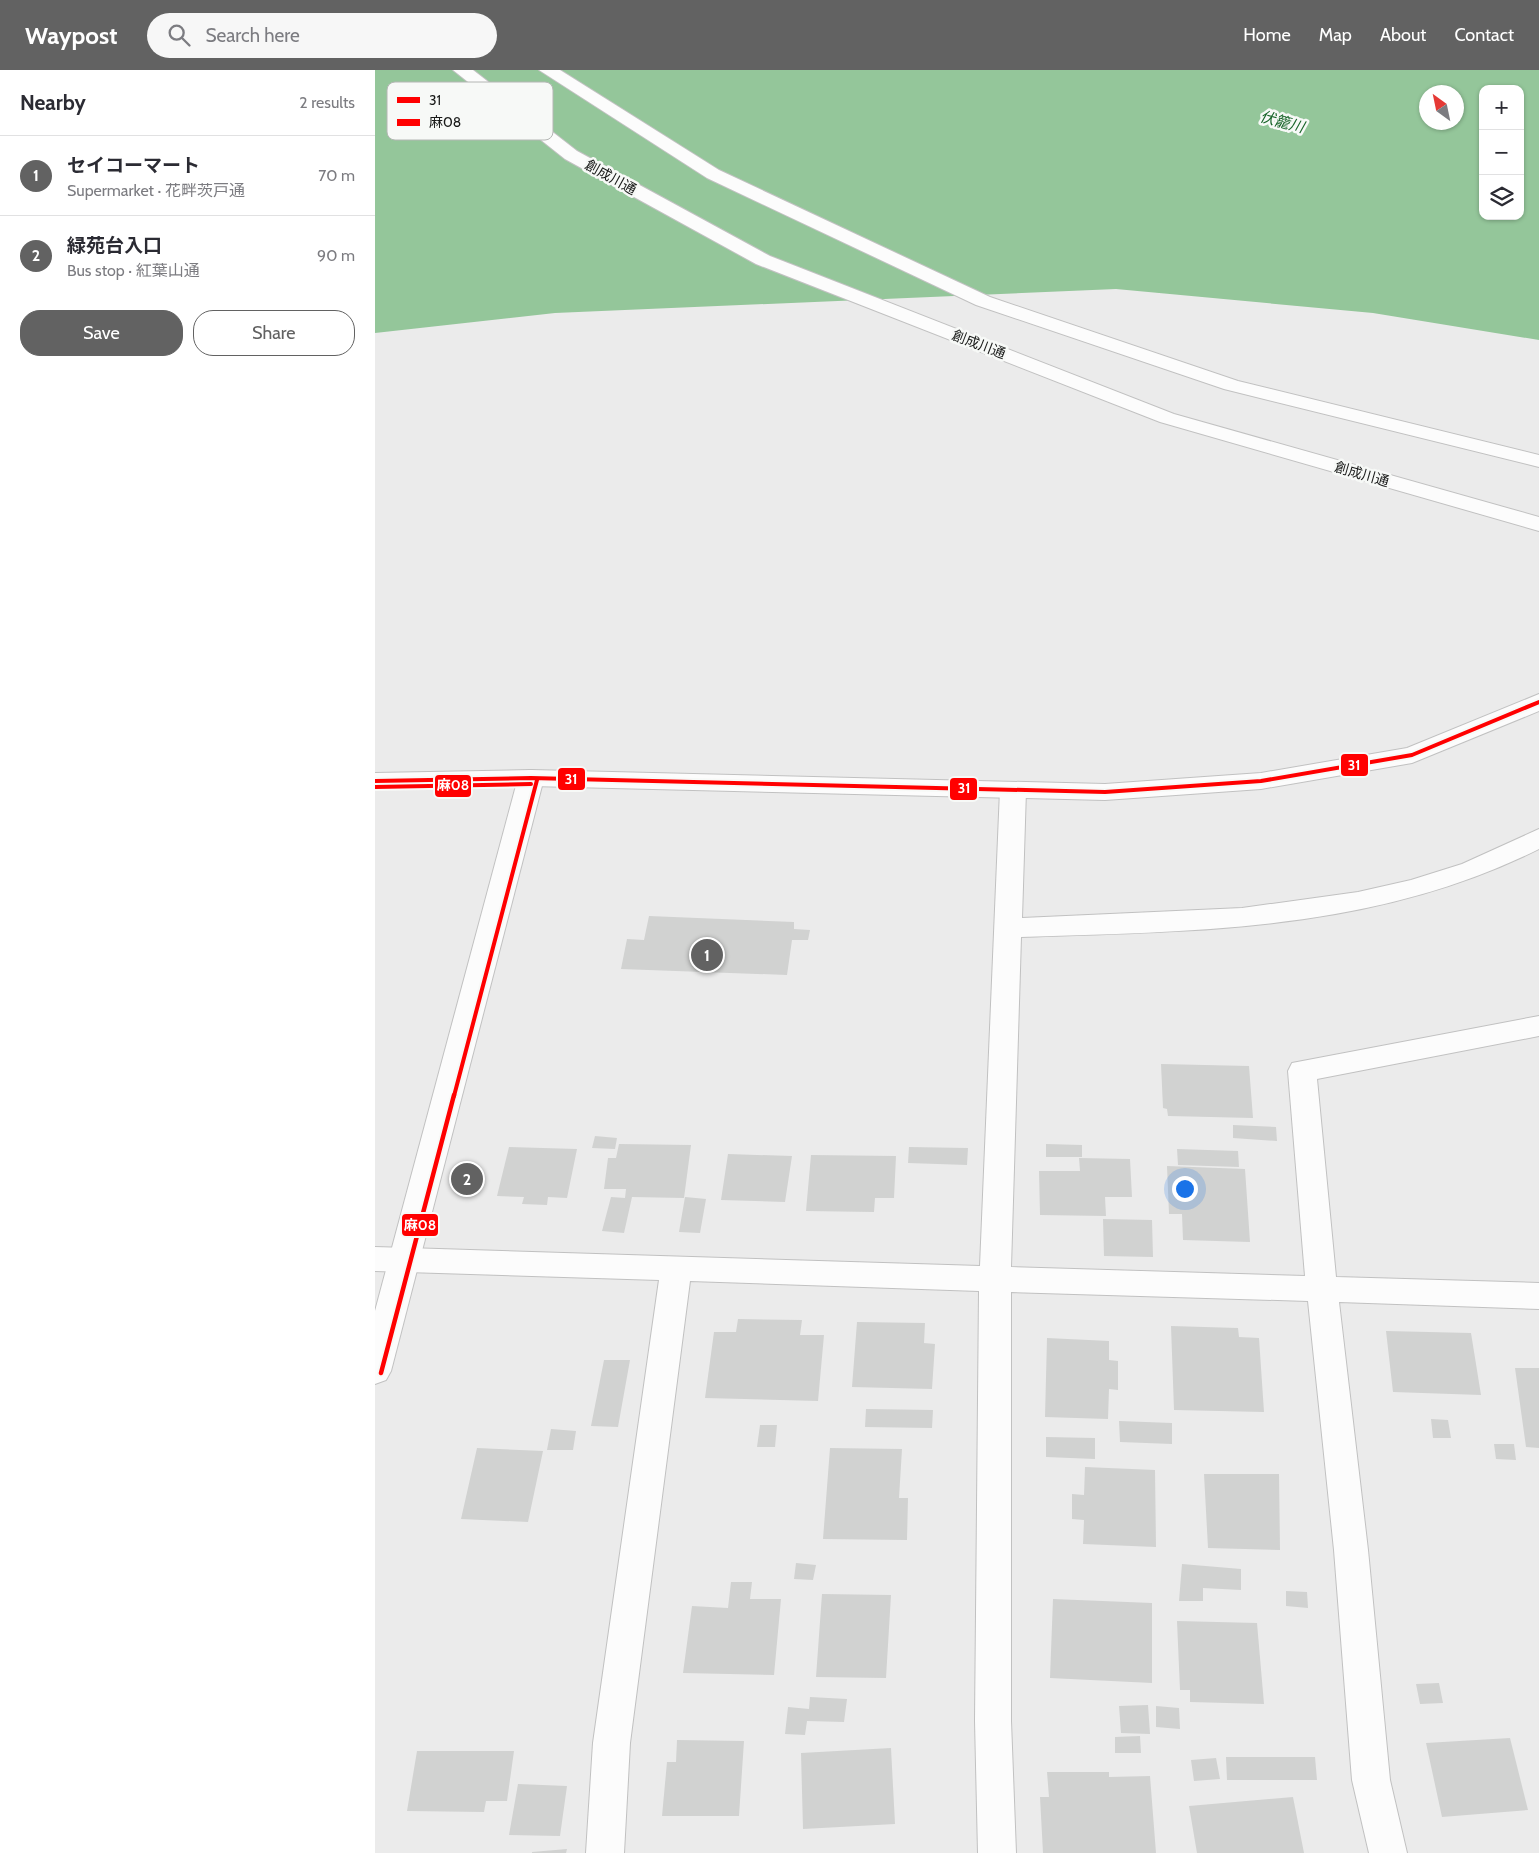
<!DOCTYPE html>
<html lang="en">
<head>
<meta charset="utf-8">
<style>
	:root { --surface:#fff; --page:#f7f7f7; --text:#2b2b33; --muted:#7c7c81; --line:#e1e1e2; --accent:#626262 }
	body { margin:0; font-family:Cabin,"Noto Sans JP",sans-serif; background:var(--page); color:var(--text) }
	.controls { position:absolute; right:15px; top:15px; display:grid; overflow:hidden; border-radius:10px; box-shadow:0 1px 4px #0004 }
	.controls button { width:45px; height:45px; display:grid; place-items:center; padding:0; border:0; border-bottom:1px solid var(--line); background:var(--surface); color:var(--text); font:25px sans-serif }
	.compass { position:absolute; left:1044px; top:15px; width:45px; height:45px; border-radius:50%; background:var(--surface); box-shadow:0 1px 4px #0004; rotate:327deg }
	.you { position:absolute; left:809px; top:1118px; width:18px; height:18px; margin:-12px; border:4px solid #fff; border-radius:50%; background:#1a73e8; box-shadow:0 0 0 8px #1a73e833 }
	.badge { display:grid; place-items:center; width:32px; height:32px; border-radius:50%; background:var(--accent); color:#fff; font-size:16px; font-weight:700 }
	.pin { position:absolute; translate:-50% -50%; border:2px solid #fff; box-shadow:0 1px 5px #0006 }
	.list { margin:0; padding:0; list-style:none }
	h2 { display:flex; justify-content:space-between; align-items:center; height:65px; margin:0; padding:0 20px; font-size:21px }
	h2 small { font-size:16px; font-weight:400; color:var(--muted) }
	.list li { display:grid; grid-template-columns:32px 1fr auto; gap:15px; align-items:center; box-sizing:border-box; height:80px; padding:0 20px; border-top:1px solid var(--line) }
	.list b { display:block; font-size:19px; white-space:nowrap }
	.list p { margin:0; font-size:16px; white-space:nowrap; color:var(--muted) }
	.list em { font-size:16px; font-style:normal; color:var(--muted) }
	.actions { display:flex; gap:10px; padding:15px 20px }
	.actions a { flex:1; padding:11px 0; border:1px solid var(--accent); border-radius:20px; text-align:center; font-size:18px; color:var(--accent) }
	.actions .main { background:var(--accent); color:#fff }
	.icon { flex:none; width:28px; height:28px; fill:none; stroke:currentColor; stroke-width:2; stroke-linecap:round; stroke-linejoin:round }
	.map { position:relative; flex:none; width:1164px; height:1783px; overflow:hidden }
	header { display:flex; align-items:center; gap:30px; box-sizing:border-box; height:70px; padding:0 25px; background:var(--accent); color:#fff }
	header strong { font-size:24px }
	nav { display:flex; gap:28px; margin-inline-start:auto; font-size:18px }
	.search { width:350px; height:45px; background:var(--page); display:flex; align-items:center; gap:12px; box-sizing:border-box; padding:0 18px; border-radius:28px; color:var(--muted); font-size:19px }
	main { display:flex }
	aside { flex:1; background:var(--surface) }
	.map>svg:first-child { display:block }
	.water { fill:#94c69a; fill-rule:evenodd }
	.building { fill:#d1d2d1 }
	.lines { fill:none; stroke-linecap:round; stroke-linejoin:round }
	.minor-casing { stroke:#c1c1c1; stroke-width:2 }
	.tertiary-casing { stroke:#c1c1c1; stroke-width:2 }
	.secondary-casing { stroke:#c1c1c1; stroke-width:2 }
	.trunk-casing { stroke:#c1c1c1; stroke-width:2 }
	.minor { fill:#fcfcfc; fill-rule:evenodd }
	.tertiary { fill:#fcfcfc; fill-rule:evenodd }
	.secondary { fill:#fcfcfc; fill-rule:evenodd }
	.trunk { fill:#fcfcfc; fill-rule:evenodd }
	.bus-1-casing { stroke:#f7f9f7; stroke-width:8 }
	.bus-2-far1-casing { stroke:#f7f9f7; stroke-width:8 }
	.bus-2-casing { stroke:#f7f9f7; stroke-width:8 }
	.bus-1 { stroke:#f00; stroke-width:4 }
	.bus-2-far1 { stroke:#f00; stroke-width:4 }
	.bus-2 { stroke:#f00; stroke-width:4.5 }
	.labels { text-anchor:middle; stroke-width:5; stroke-linejoin:round; paint-order:stroke }
	.far-street-label { font-size:14px; fill:#181918; stroke:#f7f9f7 }
	.far-water-label { font-size:15px; font-style:italic; fill:#176428; stroke:#f7f9f7 }
	.key { fill:#f7f9f7; stroke:#b4b6b4; stroke-width:1 }
	.key-label { font-size:14px; fill:#181918 }
	.line-badge { stroke:#f7f9f7; stroke-width:2 }
	.badge-label { font-size:14px; text-anchor:middle; font-weight:bold; fill:#fff }
</style>
</head>
<body>
<header>
<strong>Waypost</strong>
<div class="search"><svg class="icon" aria-label="search" viewBox="0 0 24 24"><circle cx="10" cy="10" r="6"/><path d="M15 15l6 6"/></svg>Search here</div>
<nav><a>Home</a><a>Map</a><a>About</a><a>Contact</a></nav>
</header>
<main>
<aside>
<h2>Nearby<small>2 results</small></h2>
<ul class="list">
<li><span class="badge">1</span><div><b>セイコーマート</b><p>Supermarket · 花畔茨戸通</p></div><em>70 m</em></li>
<li><span class="badge">2</span><div><b>緑苑台入口</b><p>Bus stop · 紅葉山通</p></div><em>90 m</em></li>
</ul>
<div class="actions"><a class="main">Save</a><a>Share</a></div>
</aside>
<div class="map">
<svg width="1164" height="1783" viewBox="0 0 1164 1783">
	<rect width="100%" height="100%" fill="#ebebeb"/>
	<path class="water" d="M 0,0 L 1164,0 L 1164,270 L 998,243 L 741,219 L 180,243 L 0,263 ZM 1108,19 L 1145,19 L 1145,146 L 1108,146 ZM 1052,22 L 1082,22 L 1082,52 L 1052,52 Z"/>
	<path class="building" d="M 274,846 L 419,852 L 419,859 L 435,860 L 433,870 L 417,870 L 412,905 L 246,899 L 252,869 L 269,870 Z
		M 786,994 L 874,996 L 878,1048 L 793,1046 L 792,1039 L 788,1038 Z
		M 858,1055 L 901,1057 L 902,1071 L 858,1068 Z
		M 220,1066 L 242,1068 L 240,1079 L 217,1078 Z
		M 244,1074 L 316,1075 L 309,1128 L 257,1127 L 249,1163 L 227,1161 L 236,1127 L 250,1128 L 251,1119 L 229,1119 L 233,1088 L 241,1088 Z
		M 671,1074 L 707,1075 L 707,1087 L 671,1087 Z
		M 134,1077 L 202,1079 L 192,1128 L 173,1127 L 172,1135 L 147,1134 L 149,1127 L 122,1126 Z
		M 534,1077 L 593,1078 L 592,1095 L 533,1093 Z
		M 802,1079 L 863,1081 L 864,1097 L 803,1095 Z
		M 353,1084 L 417,1086 L 410,1132 L 346,1130 Z
		M 436,1085 L 521,1086 L 519,1128 L 500,1128 L 499,1142 L 431,1141 Z
		M 704,1088 L 755,1089 L 757,1127 L 730,1127 L 731,1146 L 665,1145 L 664,1101 L 705,1101 Z
		M 792,1096 L 870,1099 L 875,1172 L 808,1170 L 807,1144 L 794,1144 Z
		M 310,1127 L 331,1129 L 325,1163 L 304,1162 Z
		M 728,1149 L 777,1150 L 778,1187 L 729,1186 Z
		M 363,1249 L 427,1250 L 425,1265 L 449,1265 L 443,1331 L 330,1328 L 339,1262 L 361,1262 Z
		M 482,1252 L 550,1253 L 549,1273 L 560,1274 L 557,1319 L 477,1317 Z
		M 796,1256 L 863,1258 L 864,1267 L 884,1268 L 889,1342 L 799,1340 Z
		M 1011,1261 L 1096,1263 L 1106,1325 L 1018,1322 Z
		M 672,1268 L 734,1271 L 734,1290 L 743,1291 L 743,1320 L 734,1319 L 733,1349 L 670,1347 Z
		M 229,1290 L 255,1290 L 243,1357 L 216,1356 Z
		M 1140,1298 L 1164,1298 L 1164,1378 L 1151,1377 Z
		M 491,1339 L 558,1340 L 557,1358 L 490,1357 Z
		M 1056,1349 L 1073,1350 L 1076,1368 L 1058,1368 Z
		M 744,1351 L 797,1353 L 797,1374 L 745,1372 Z
		M 385,1355 L 402,1355 L 400,1377 L 382,1377 Z
		M 176,1359 L 201,1361 L 198,1380 L 172,1380 Z
		M 671,1367 L 720,1368 L 720,1389 L 671,1387 Z
		M 1119,1374 L 1139,1374 L 1141,1390 L 1121,1389 Z
		M 102,1378 L 168,1381 L 153,1452 L 86,1449 Z
		M 455,1378 L 527,1379 L 524,1428 L 533,1428 L 532,1470 L 448,1469 Z
		M 710,1397 L 780,1400 L 781,1477 L 708,1474 L 709,1450 L 697,1449 L 697,1424 L 709,1425 Z
		M 829,1404 L 904,1404 L 905,1480 L 833,1478 Z
		M 421,1493 L 441,1495 L 438,1510 L 419,1509 Z
		M 807,1494 L 866,1499 L 866,1520 L 828,1518 L 828,1531 L 804,1531 Z
		M 356,1512 L 377,1512 L 375,1529 L 406,1529 L 399,1605 L 308,1603 L 317,1536 L 353,1538 Z
		M 911,1521 L 932,1522 L 933,1538 L 911,1536 Z
		M 447,1524 L 516,1525 L 511,1608 L 441,1607 Z
		M 678,1529 L 777,1533 L 777,1613 L 675,1608 Z
		M 802,1551 L 882,1553 L 889,1634 L 815,1632 L 815,1620 L 805,1620 Z
		M 1064,1613 L 1068,1633 L 1045,1634 L 1041,1614 Z
		M 435,1627 L 472,1629 L 469,1652 L 432,1651 L 430,1665 L 410,1664 L 413,1637 L 434,1639 Z
		M 773,1635 L 775,1664 L 746,1663 L 744,1636 Z
		M 781,1636 L 804,1638 L 805,1659 L 781,1657 Z
		M 765,1666 L 766,1683 L 740,1683 L 740,1667 Z
		M 1135,1668 L 1153,1740 L 1067,1747 L 1051,1673 Z
		M 302,1670 L 369,1671 L 364,1746 L 287,1746 L 292,1692 L 301,1692 Z
		M 516,1678 L 520,1754 L 428,1759 L 426,1683 Z
		M 42,1681 L 139,1681 L 132,1731 L 111,1731 L 109,1742 L 32,1741 Z
		M 851,1687 L 940,1687 L 942,1710 L 852,1710 Z
		M 841,1688 L 845,1709 L 819,1711 L 816,1690 Z
		M 672,1702 L 734,1702 L 734,1707 L 775,1706 L 781,1783 L 668,1783 L 665,1727 L 674,1727 Z
		M 143,1714 L 192,1716 L 185,1766 L 134,1765 Z
		M 918,1727 L 929,1783 L 822,1783 L 814,1736 Z
		M 192,1779 L 191,1783 L 157,1783 L 157,1782 Z"/>
	<g class="lines">
		<g class="minor-casing">
			<path id="minor" d="M 638,712 L 647,714 L 651,720 L 647,848 L 867,838 L 983,822 L 1036,810 L 1087,794 L 1164,759 L 1164,779 C 999,861 826,861 646,867 L 636,1197 L 930,1206 L 913,1001 L 917,993 L 1164,946 L 1164,966 L 942,1009 L 961,1207 L 1164,1213 L 1164,1239 L 964,1232 L 993,1480 L 1015,1710 L 1032,1783 L 994,1783 L 977,1710 L 959,1480 L 933,1231 L 636,1222 L 636,1651 L 641,1783 L 603,1783 L 600,1651 L 604,1221 L 315,1211 L 255,1673 L 249,1783 L 211,1783 L 218,1673 L 284,1210 L 0,1201 L 0,1177 L 605,1196 L 625,720 L 629,714 Z"/>
		</g>
		<g class="tertiary-casing">
			<path id="tertiary" d="M 156,700 L 165,702 L 169,708 L 16,1301 L 11,1310 L 0,1314 L 0,1241 L 143,708 L 147,702 Z"/>
		</g>
		<g class="secondary-casing">
			<path id="secondary" d="M 1164,624 L 1164,641 L 1037,693 L 886,719 L 730,730 L 156,716 L 0,719 L 0,703 L 156,700 L 730,714 L 886,703 L 1032,678 Z"/>
		</g>
		<g class="trunk-casing">
			<path id="trunk" d="M 78,0 L 98,0 L 202,81 L 395,186 L 799,344 L 1164,447 L 1164,461 L 785,352 L 381,194 L 190,89 Z
				M 164,0 L 185,0 L 344,100 L 615,227 L 863,311 L 1164,385 L 1164,397 L 849,319 L 601,235 L 332,108 Z"/>
		</g>
		<use href="#minor" class="minor"/>
		<use href="#tertiary" class="tertiary"/>
		<use href="#secondary" class="secondary"/>
		<use href="#trunk" class="trunk"/>
		<g class="bus-1-casing">
			<path id="bus-1" d="M 0,711 L 156,708 L 730,722 L 886,711 L 1037,685 L 1164,632"/>
		</g>
		<g class="bus-2-far1-casing">
			<path id="bus-2-far1" d="M 0,717 L 156,714
				M 79,1026 L 162,710"/>
		</g>
		<g class="bus-2-casing">
			<path id="bus-2" d="M 6,1303 L 79,1025"/>
		</g>
		<use href="#bus-1" class="bus-1"/>
		<use href="#bus-2-far1" class="bus-2-far1"/>
		<use href="#bus-2" class="bus-2"/>
	</g>
	<g class="labels">
		<g class="far-street-label">
			<text transform="translate(236 107) rotate(29)" y="5">創成川通</text>
			<text transform="translate(604 274) rotate(21)" y="5">創成川通</text>
			<text transform="translate(987 404) rotate(16)" y="5">創成川通</text>
		</g>
		<g class="far-water-label">
			<text transform="translate(907 52) rotate(15)" y="5">伏籠川</text>
		</g>
	</g>
	<rect x="12" y="12" width="166" height="58" rx="8" class="key"/>
	<rect x="22" y="27" width="23" height="6" fill="#f00"/>
	<rect x="22" y="49" width="23" height="7" fill="#f00"/>
	<g class="key-label">
		<text x="54" y="35">31</text>
		<text x="54" y="57">麻08</text>
	</g>
	<g class="line-badge">
		<rect x="965" y="683" width="29" height="24" rx="5" fill="#f00"/>
		<rect x="182" y="697" width="29" height="24" rx="5" fill="#f00"/>
		<rect x="59" y="704" width="38" height="24" rx="5" fill="#f00"/>
		<rect x="574" y="707" width="29" height="24" rx="5" fill="#f00"/>
		<rect x="26" y="1143" width="38" height="24" rx="5" fill="#f00"/>
	</g>
	<g class="badge-label">
		<text x="979" y="700">31</text>
		<text x="196" y="714">31</text>
		<text x="78" y="720">麻08</text>
		<text x="589" y="723">31</text>
		<text x="45" y="1160">麻08</text>
	</g>
</svg>
<div class="controls">
<button>+</button>
<button>−</button>
<button><svg class="icon" aria-label="layers" viewBox="0 0 24 24"><path d="M12 4l9 5-9 5-9-5zM3 14l9 5 9-5"/></svg></button>
</div>
<svg class="compass" viewBox="-18 -18 36 36"><path d="M0-13l5 13h-10z" fill="#e53935"/><path d="M0 13l5-13h-10z" fill="#7c7c81"/></svg>
<div class="you"></div>
<div class="pin badge" style="left:332px;top:885px">1</div>
<div class="pin badge" style="left:92px;top:1109px">2</div>
</div>
</main>
</body>
</html>
